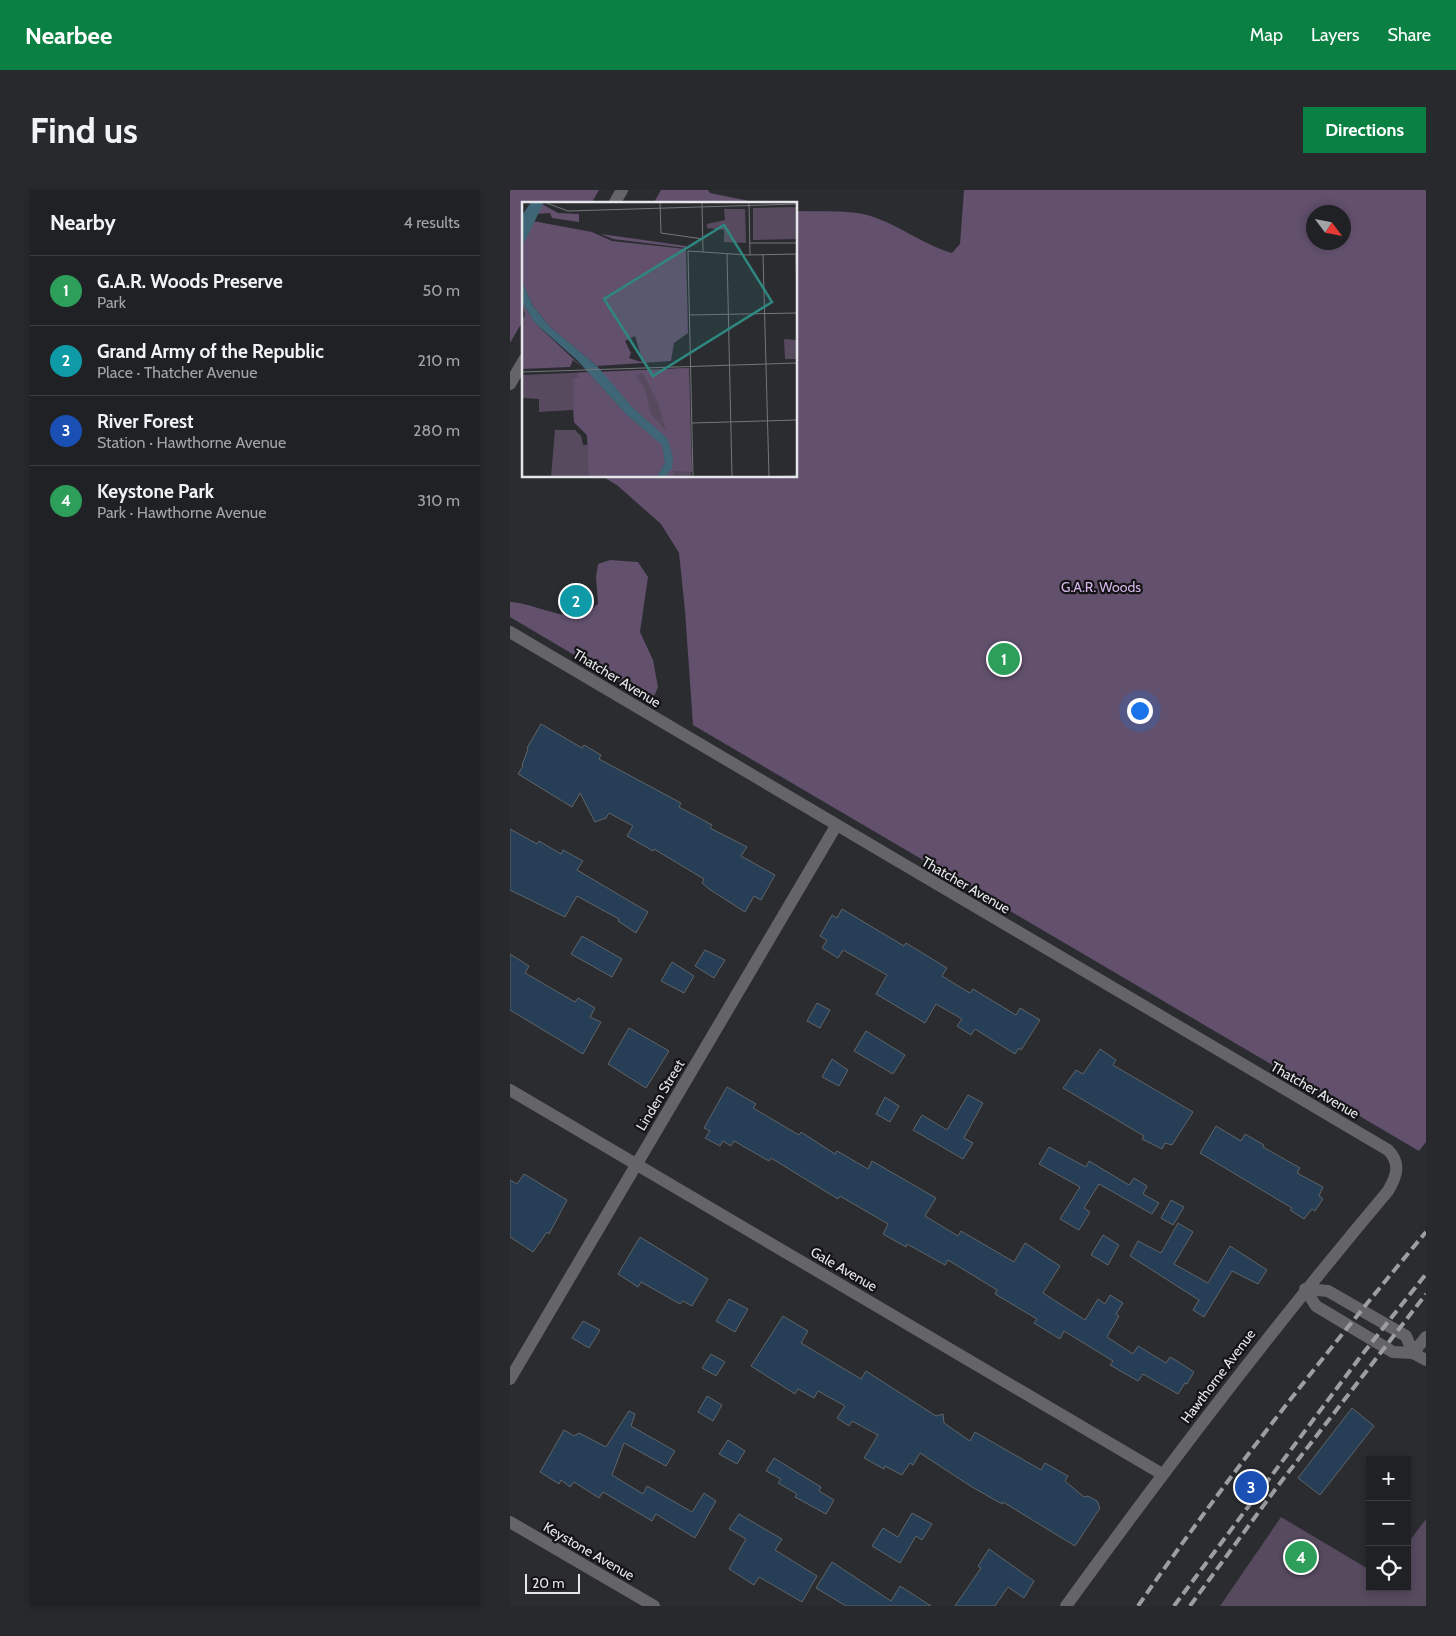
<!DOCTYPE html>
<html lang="en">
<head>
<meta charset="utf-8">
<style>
	:root { --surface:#202124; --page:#28292c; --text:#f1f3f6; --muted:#a2a3a6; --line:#3d3e41; --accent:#0b8043 }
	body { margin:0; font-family:Cabin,sans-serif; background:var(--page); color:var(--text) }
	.controls { position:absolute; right:15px; bottom:15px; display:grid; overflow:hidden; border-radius:0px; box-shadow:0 2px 8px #0003 }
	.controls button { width:45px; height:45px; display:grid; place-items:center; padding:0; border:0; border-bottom:1px solid var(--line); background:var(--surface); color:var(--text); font:25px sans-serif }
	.compass { position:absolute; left:796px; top:15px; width:45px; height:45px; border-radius:50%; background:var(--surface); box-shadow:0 2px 8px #0003; rotate:122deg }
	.scale { position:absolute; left:15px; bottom:12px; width:55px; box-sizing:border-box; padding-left:5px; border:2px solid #e5e6e9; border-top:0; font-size:14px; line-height:18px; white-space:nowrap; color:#e5e6e9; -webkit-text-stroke:4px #141416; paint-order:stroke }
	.you { position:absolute; left:629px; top:520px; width:18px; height:18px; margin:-12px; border:4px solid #fff; border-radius:50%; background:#1a73e8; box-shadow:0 0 0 8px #1a73e833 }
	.badge { display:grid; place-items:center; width:32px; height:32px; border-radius:50%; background:var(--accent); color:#fff; font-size:16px; font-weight:700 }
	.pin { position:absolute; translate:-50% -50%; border:2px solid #fff; box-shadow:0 1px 5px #0006 }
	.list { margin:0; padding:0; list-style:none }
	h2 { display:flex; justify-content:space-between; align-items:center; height:65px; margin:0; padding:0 20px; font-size:21px }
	h2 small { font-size:16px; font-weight:400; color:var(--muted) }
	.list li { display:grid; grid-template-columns:32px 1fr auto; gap:15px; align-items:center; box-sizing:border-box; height:70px; padding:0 20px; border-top:1px solid var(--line) }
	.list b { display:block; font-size:19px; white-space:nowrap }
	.list p { margin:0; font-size:16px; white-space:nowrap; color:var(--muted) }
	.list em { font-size:16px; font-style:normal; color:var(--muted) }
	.icon { flex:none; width:28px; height:28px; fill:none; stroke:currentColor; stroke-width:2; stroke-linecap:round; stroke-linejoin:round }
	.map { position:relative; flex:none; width:916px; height:1416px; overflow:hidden; border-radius:0px }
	header { display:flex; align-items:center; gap:30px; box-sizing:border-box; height:70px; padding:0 25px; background:var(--accent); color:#fff }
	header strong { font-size:24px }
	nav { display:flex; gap:28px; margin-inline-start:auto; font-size:18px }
	.intro { display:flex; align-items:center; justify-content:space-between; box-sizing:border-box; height:120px; padding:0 30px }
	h1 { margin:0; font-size:35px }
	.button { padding:12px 22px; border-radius:0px; background:var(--accent); color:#fff; font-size:18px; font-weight:700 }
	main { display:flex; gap:30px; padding:0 30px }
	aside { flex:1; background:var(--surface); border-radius:0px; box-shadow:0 2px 8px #0003 }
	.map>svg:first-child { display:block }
	.green { fill:#574a5f }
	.forest { fill:#62506d; fill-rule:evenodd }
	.building { fill:#263f56; stroke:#606468 }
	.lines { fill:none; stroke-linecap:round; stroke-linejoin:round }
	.minor { stroke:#656567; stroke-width:12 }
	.rail { stroke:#9d9ea1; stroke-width:4; stroke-dasharray:10 5; stroke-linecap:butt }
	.labels { text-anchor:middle; stroke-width:4.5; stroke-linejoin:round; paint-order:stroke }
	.park-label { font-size:14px; fill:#d6b5ea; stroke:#141416 }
	.street-label { font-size:14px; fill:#e5e6e9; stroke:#141416 }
	.inset-road { fill:none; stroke:#75767a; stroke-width:1 }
	.view { fill:#2f8780; fill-opacity:0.15; stroke:#2f8780; stroke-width:2.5 }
	.inset-edge { fill:none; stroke:#e5e6e9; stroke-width:2.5 }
</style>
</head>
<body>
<header>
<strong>Nearbee</strong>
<nav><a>Map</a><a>Layers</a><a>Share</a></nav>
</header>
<div class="intro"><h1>Find us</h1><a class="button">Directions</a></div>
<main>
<aside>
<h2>Nearby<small>4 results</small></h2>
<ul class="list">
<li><span class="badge" style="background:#2e9e5b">1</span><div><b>G.A.R. Woods Preserve</b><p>Park</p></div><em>50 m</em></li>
<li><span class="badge" style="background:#0f9aa8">2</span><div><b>Grand Army of the Republic</b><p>Place · Thatcher Avenue</p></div><em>210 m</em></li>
<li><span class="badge" style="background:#1a4fb4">3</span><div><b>River Forest</b><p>Station · Hawthorne Avenue</p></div><em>280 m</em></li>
<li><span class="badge" style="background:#2e9e5b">4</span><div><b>Keystone Park</b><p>Park · Hawthorne Avenue</p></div><em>310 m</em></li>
</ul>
</aside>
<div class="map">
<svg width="916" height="1416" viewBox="0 0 916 1416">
	<rect width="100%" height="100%" fill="#2a2c30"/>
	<path class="green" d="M 771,1327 L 860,1380 L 860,1397 L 897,1397 L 897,1354 L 916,1329 L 916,1416 L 710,1416 Z"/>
	<path class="forest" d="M 0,0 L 89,0 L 81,14 L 14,14 L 14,129 L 0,153 Z
		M 151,0 L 198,0 L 200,3 L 254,14 L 143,14 Z
		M 454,0 L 916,0 L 916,952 L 909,961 L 183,535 L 175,421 L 169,363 L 151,334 L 108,296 L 92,286 L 286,286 L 286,21 C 307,22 332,20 353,24 C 384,31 411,54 442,63 L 450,54 ZM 834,22 L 834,52 L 804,52 L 804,22 Z
		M 100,370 L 128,372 L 138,387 L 130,442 L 143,470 L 148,497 L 142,511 L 0,427 L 0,412 C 22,413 51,429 71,425 C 77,424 84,417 88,414 L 86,387 L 88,374 Z"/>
	<path class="building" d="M 31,534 L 72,558 L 74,555 L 91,565 L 89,569 L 171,613 L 169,617 L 202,635 L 200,638 L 237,657 L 231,666 L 265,685 L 251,710 L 244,706 L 235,722 L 199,699 L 192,693 L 194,689 L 144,659 L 143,661 L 117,646 L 123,636 L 99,623 L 96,628 L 85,632 L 70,603 L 62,617 L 8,584 L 13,576 L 12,575 L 18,559 L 17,558 Z
		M 0,639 L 27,654 L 29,651 L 51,664 L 53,660 L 73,671 L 67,680 L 138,722 L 126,743 L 108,731 L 109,729 L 67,706 L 55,727 L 0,700 Z
		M 332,719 L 394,756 L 396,753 L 437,778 L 432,786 L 460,803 L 463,799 L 506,825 L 510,818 L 530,830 L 511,860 L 509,858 L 505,864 L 465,839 L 461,845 L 447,836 L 452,829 L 426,814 L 415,833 L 366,804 L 377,785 L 333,760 L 328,768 L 312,758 L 317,750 L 310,746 L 322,725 L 327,728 Z
		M 72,746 L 112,769 L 102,787 L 61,764 Z
		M 195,760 L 215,770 L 204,788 L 185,776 Z
		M 0,764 L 19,776 L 15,783 L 65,812 L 68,808 L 85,818 L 80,827 L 91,832 L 73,864 L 0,820 Z
		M 162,772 L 184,786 L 174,803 L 151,791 Z
		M 307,813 L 320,820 L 310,838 L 297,831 Z
		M 119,838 L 159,861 L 136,898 L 98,874 Z
		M 356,841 L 395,865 L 383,884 L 344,861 Z
		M 590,859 L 606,870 L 603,875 L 683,922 L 662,955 L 655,953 L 652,959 L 632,949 L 634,946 L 553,898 L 566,880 L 573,884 Z
		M 322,869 L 338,880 L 329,896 L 312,887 Z
		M 217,897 L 246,914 L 243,918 L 289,945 L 291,942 L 325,964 L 327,961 L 358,979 L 362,971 L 426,1008 L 415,1026 L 448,1046 L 451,1041 L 504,1072 L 515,1053 L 550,1076 L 533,1103 L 575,1130 L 588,1109 L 595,1114 L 600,1105 L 613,1113 L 606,1124 L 609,1126 L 597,1147 L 623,1164 L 628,1156 L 656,1173 L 660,1167 L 667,1171 L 684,1182 L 677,1194 L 675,1193 L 668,1204 L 633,1184 L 628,1191 L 600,1175 L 603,1171 L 554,1141 L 550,1149 L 524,1133 L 527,1129 L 485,1104 L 487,1100 L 438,1070 L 435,1075 L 397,1054 L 396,1057 L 373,1044 L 378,1034 L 330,1006 L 328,1009 L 261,968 L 259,971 L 224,951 L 221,956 L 213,951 L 210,956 L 195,948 L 200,941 L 194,938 Z
		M 458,905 L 473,913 L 454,948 L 463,953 L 453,969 L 403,940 L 412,925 L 437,940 Z
		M 375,907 L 389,916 L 380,932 L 366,924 Z
		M 706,936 L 731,951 L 735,944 L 754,955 L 753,957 L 790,978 L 787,983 L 813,997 L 809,1006 L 813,1009 L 805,1021 L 802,1019 L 794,1029 L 780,1020 L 782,1018 L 690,963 Z
		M 539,957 L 576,977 L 579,971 L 619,995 L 624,988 L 637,996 L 633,1004 L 649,1013 L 642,1024 L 589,994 L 574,1018 L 580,1022 L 569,1040 L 550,1029 L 570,997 L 529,974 Z
		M 14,984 L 57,1010 L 39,1044 L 37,1042 L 23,1062 L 0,1047 L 0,990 L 7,994 Z
		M 661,1010 L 674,1017 L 663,1035 L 651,1028 Z
		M 668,1033 L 683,1042 L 664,1074 L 698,1093 L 720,1056 L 757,1080 L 748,1094 L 722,1081 L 694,1127 L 683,1120 L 689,1110 L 620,1066 L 628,1051 L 651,1063 Z
		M 593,1045 L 609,1055 L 598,1075 L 581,1065 Z
		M 130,1047 L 198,1089 L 182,1116 L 173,1111 L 170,1114 L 131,1092 L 128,1097 L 108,1084 Z
		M 219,1109 L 238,1119 L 225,1142 L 206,1131 Z
		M 273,1126 L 298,1141 L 291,1153 L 351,1189 L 356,1181 L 426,1226 L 433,1224 L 434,1233 L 460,1251 L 465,1242 L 531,1280 L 535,1273 L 558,1286 L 555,1291 L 574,1307 L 578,1306 L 587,1311 L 590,1318 L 565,1356 L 493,1312 L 492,1314 L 462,1297 L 410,1263 L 403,1275 L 400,1273 L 392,1285 L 375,1276 L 374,1279 L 354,1268 L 368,1245 L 342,1231 L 339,1236 L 327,1228 L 335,1216 L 308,1201 L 304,1208 L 288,1199 L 285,1204 L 241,1176 Z
		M 73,1131 L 90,1140 L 79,1158 L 62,1148 Z
		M 201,1164 L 215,1172 L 206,1186 L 192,1178 Z
		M 197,1206 L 212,1215 L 203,1231 L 188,1222 Z
		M 842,1218 L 864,1236 L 810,1305 L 788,1288 Z
		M 119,1221 L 125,1224 L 121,1236 L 165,1261 L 156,1276 L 114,1253 L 102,1285 L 133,1304 L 137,1296 L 182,1322 L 194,1303 L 206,1311 L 185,1348 L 146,1324 L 142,1331 L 93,1302 L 89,1308 L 64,1292 L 60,1297 L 51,1290 L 49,1294 L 30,1282 L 54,1240 L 64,1246 L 69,1243 L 96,1257 Z
		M 218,1250 L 235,1261 L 227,1274 L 209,1264 Z
		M 264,1268 L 311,1297 L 309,1301 L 324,1310 L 316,1324 L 285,1307 L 287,1304 L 268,1293 L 271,1289 L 256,1281 Z
		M 402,1323 L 422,1334 L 412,1350 L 406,1346 L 390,1373 L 362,1356 L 373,1338 L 388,1347 Z
		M 229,1324 L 272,1349 L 265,1360 L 307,1386 L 292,1412 L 249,1387 L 244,1395 L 219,1379 L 236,1349 L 219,1339 Z
		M 479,1359 L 524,1391 L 514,1408 L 498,1397 L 485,1416 L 445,1416 L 471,1378 L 468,1376 Z
		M 322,1372 L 381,1411 L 390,1396 L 421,1416 L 336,1416 L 306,1398 Z"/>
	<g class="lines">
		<path class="minor" d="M 104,14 L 112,0
			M 0,194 L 14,170
			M 0,442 L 878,960 C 891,973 887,986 878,1001 C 765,1135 659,1274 556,1416
			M 0,900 L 652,1284
			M 795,1099 L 806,1116 L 883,1162 L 903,1163 L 916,1170
			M 795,1099 L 818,1101 L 896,1146 L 903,1163
			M 903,1163 L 916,1147
			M 0,1189 L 326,636
			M 0,1332 L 144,1416"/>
		<path class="rail" d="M 628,1416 C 718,1286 815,1163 916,1042
			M 664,1416 L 851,1166 L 916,1084
			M 680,1416 L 767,1297 L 916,1104"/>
	</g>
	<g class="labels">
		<g class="park-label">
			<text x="591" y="402">G.A.R. Woods</text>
		</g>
		<g class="street-label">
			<text transform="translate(107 488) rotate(31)" y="5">Thatcher Avenue</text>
			<text transform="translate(456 695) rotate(30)" y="5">Thatcher Avenue</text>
			<text transform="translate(805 900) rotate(30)" y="5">Thatcher Avenue</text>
			<text transform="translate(150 905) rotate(-59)" y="5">Linden Street</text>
			<text transform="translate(334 1079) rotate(30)" y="5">Gale Avenue</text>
			<text transform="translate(708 1186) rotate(-53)" y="5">Hawthorne Avenue</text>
			<text transform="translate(79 1361) rotate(30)" y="5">Keystone Avenue</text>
		</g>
	</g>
	<g transform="translate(12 12)">
		<rect width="275" height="275" fill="#2a2c30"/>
		<path d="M 275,5 L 275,37 L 231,38 L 231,6 ZM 202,7 L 223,7 L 224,41 L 202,40 L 202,28 L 185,26 L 185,22 L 203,18 ZM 262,137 L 275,138 L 275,157 L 263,157 ZM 167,166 L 169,274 L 29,275 L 33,228 L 53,228 L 59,234 L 61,243 L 66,243 L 65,233 L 52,220 L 51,208 L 17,210 L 17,197 L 0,196 L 0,173 Z" fill="#574a5f"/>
		<path d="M 20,2 L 36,11 L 57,12 L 57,20 L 30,16 L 28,11 L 13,12 ZM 11,19 L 70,30 L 90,39 L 164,47 L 166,131 L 152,141 L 149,159 L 75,164 L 27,124 L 11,104 L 0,80 L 0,45 ZM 113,134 L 120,157 L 119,160 L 107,156 L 109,151 L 103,139 ZM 79,32 L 164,44 L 164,46 L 91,37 ZM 0,100 L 13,121 L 60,165 L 51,158 L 48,165 L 0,167 L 0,121 L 3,112 ZM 167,166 L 170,270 L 151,269 L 152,274 L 145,274 L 150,266 L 151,255 L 145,236 L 112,207 L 79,170 ZM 121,171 L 137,204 L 144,229 L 129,212 L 122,185 L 113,173 ZM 65,170 L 104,212 L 140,243 L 143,261 L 135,275 L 67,275 L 65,233 L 52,220 L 51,177 L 57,175 L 55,171 Z" fill="#62506d" fill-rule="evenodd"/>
		<path d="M 9,0 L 22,0 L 0,45 L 1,12 ZM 0,80 L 11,104 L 27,124 L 75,164 L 112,207 L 145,236 L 151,255 L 150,266 L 144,275 L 135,275 L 143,261 L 140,243 L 104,212 L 55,158 L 13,121 L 0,100 Z" fill="#3f6676"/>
		<path class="inset-road" d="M 22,0 L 46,9 L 275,2M 138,0 L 139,31 L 181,37M 180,0 L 181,50M 227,0 L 228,53M 228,41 L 275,41M 205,52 L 210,275M 274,52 L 275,102M 241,53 L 247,274M 167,113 L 275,111M 0,170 L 275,161M 170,221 L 275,218M 171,275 L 166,49 L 226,53 L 275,52M 236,275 L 275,274"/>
		<path class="view" d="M 202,23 L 250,100 L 131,174 L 82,97 Z"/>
		<rect width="275" height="275" class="inset-edge"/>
	</g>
</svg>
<div class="controls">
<button>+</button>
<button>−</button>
<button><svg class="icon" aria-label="locate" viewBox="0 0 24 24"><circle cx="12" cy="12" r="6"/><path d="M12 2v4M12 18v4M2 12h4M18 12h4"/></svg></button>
</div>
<svg class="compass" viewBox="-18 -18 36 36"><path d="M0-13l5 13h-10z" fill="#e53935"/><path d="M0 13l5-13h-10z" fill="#a2a3a6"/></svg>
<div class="scale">20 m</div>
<div class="you"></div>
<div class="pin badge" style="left:494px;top:469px;background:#2e9e5b">1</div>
<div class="pin badge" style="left:66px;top:411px;background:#0f9aa8">2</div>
<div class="pin badge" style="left:741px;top:1297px;background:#1a4fb4">3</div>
<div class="pin badge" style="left:791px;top:1367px;background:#2e9e5b">4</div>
</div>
</main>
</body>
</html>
